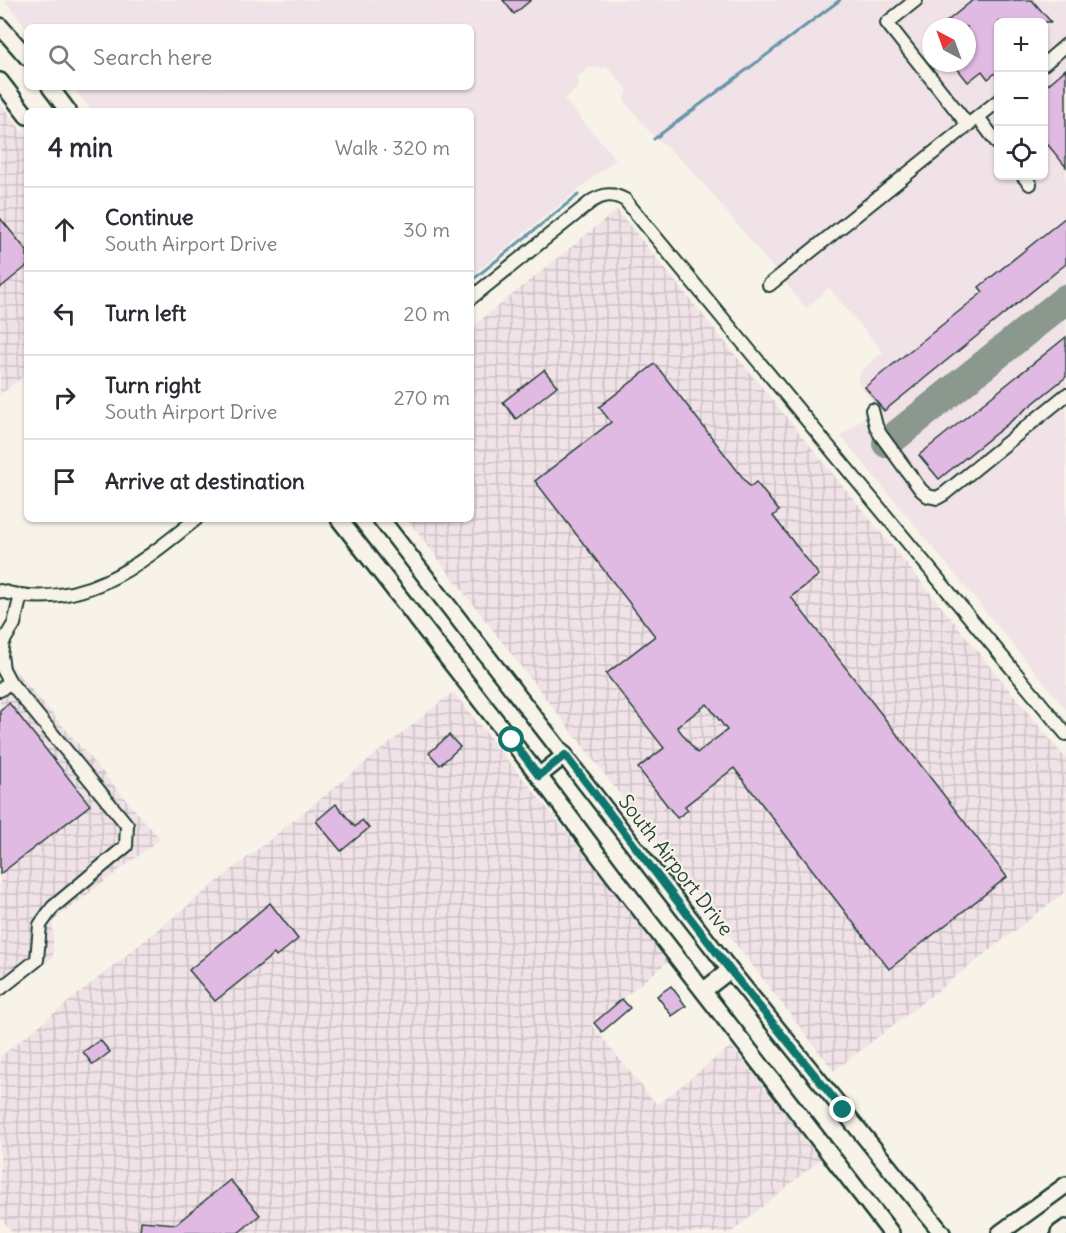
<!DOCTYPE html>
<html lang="en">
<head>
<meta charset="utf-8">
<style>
	:root { --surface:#fff; --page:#f2f2f3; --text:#2b2b33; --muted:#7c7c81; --line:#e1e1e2 }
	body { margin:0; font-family:Delius,sans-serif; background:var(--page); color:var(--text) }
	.controls { position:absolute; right:18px; top:18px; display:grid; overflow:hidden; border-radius:9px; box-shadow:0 2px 4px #0004 }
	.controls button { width:54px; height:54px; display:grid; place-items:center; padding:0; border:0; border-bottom:2px solid var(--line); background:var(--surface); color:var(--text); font:30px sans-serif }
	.compass { position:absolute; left:922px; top:18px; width:54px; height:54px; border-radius:50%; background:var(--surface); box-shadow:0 2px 4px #0004; rotate:319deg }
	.stop { position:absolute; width:18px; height:18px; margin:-14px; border:4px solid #0f766e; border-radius:50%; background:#fff }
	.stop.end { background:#0f766e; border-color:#fff; box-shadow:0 2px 6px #0008 }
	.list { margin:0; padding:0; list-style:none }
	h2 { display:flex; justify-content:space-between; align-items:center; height:78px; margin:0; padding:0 24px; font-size:26px }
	h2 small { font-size:20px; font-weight:400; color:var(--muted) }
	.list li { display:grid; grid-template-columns:39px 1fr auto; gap:18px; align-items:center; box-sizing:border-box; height:84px; padding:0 24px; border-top:2px solid var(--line) }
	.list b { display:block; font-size:22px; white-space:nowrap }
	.list p { margin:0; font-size:20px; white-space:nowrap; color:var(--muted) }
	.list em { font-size:20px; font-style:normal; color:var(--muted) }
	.icon { flex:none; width:33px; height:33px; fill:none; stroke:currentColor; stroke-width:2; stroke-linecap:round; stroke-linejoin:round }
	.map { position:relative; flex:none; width:1066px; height:1233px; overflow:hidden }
	.search { position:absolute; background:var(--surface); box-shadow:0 2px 4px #0004; left:24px; top:24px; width:450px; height:66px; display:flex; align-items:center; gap:15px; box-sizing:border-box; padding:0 21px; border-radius:9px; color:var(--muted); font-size:22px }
	.panel { position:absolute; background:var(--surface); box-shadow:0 2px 4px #0004; left:24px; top:108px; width:450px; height:414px; border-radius:9px }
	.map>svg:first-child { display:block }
	.built { fill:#f0e2e6; fill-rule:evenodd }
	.industrial { fill:url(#industrial-grid) }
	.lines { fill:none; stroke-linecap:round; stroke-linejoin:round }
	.stream { stroke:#6896aa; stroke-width:3 }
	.taxiway { stroke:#8b988e; stroke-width:30 }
	.building { fill:#e1bae3; stroke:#1f3d34; stroke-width:1.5; fill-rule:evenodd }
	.minor-casing { stroke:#1f3d34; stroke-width:16 }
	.major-casing { stroke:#1f3d34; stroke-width:20 }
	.minor { stroke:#f7f3e8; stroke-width:12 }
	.major { stroke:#f7f3e8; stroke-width:15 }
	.route { stroke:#0f766e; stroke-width:8 }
	.labels { text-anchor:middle; stroke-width:4.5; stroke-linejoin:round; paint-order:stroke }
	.street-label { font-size:20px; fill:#1f3d34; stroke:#f7f3e8 }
</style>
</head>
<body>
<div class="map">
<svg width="1066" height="1233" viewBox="0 0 1066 1233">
	<defs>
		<pattern id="industrial-grid" width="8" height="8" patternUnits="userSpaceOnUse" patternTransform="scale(1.5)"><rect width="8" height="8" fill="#f0e2e6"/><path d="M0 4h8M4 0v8" fill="none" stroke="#cdc3c6"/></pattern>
	</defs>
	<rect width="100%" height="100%" fill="#f7f3e8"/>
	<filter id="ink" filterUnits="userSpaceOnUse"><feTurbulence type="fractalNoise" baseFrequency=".0167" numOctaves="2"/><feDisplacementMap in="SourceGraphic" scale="12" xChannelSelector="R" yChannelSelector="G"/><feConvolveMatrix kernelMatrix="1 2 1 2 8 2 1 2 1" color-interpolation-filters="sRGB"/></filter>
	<g filter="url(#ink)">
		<path class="built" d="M 4,0 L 1066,0 L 1066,709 L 841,436 L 877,407 L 859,384 L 858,378 L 861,371 L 883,352 L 829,288 L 806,308 L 693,171 L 648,130 L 624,100 L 628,91 L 608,67 L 588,68 L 578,76 L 579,87 L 564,99 L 616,159 L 471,276 L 471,111 L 92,111 L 73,87 L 471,87 L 471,27 L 27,28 ZM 998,22 L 1044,22 L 1044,176 L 998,176 ZM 931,27 L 967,27 L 967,63 L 931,63 Z"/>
		<path class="industrial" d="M 0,103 L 27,138 L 27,373 L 0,395 Z
			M 617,210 L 1066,759 L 1066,891 L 834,1071 L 407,519 L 471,519 L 471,328 Z
			M 0,653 L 160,839 L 53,921 L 53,957 L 0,1000 Z
			M 453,692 L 670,960 L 591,1024 L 657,1105 L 731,1046 L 821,1159 L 730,1233 L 13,1233 L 0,1217 L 0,1057 Z"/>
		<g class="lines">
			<path class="stream" d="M 654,139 L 840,0
				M 471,281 L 578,195"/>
			<path class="taxiway" d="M 887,443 L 1066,299"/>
		</g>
		<path class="building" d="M 503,0 L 531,0 L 514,14 Z
			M 973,0 L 1032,0 L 1051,22 L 999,22 L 999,70 L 988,79 L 982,71 L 968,82 L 953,63 L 967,63 L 967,27 L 940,27 Z
			M 1066,69 L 1066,167 L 1044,140 L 1044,88 Z
			M 1066,217 L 1066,264 L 884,411 L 865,387 L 983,292 L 979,287 Z
			M 0,218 L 27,251 L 27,266 L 0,288 Z
			M 1066,337 L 1066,377 L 939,479 L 919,455 Z
			M 655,364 L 750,487 L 756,482 L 779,511 L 773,516 L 819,575 L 791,597 L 1007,877 L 889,969 L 734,768 L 685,806 L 688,810 L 677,818 L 638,768 L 664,748 L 606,674 L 655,636 L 535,481 L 611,422 L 599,407 ZM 707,704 L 727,730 L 697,753 L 677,727 Z
			M 544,370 L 557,386 L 516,419 L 503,402 Z
			M 9,703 L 90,805 L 0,874 L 0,710 Z
			M 449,735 L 460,747 L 440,765 L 429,753 Z
			M 336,804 L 355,827 L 362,820 L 369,828 L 341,851 L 316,821 Z
			M 270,903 L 298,939 L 276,957 L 274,954 L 215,1001 L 189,970 Z
			M 671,986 L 686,1006 L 672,1016 L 657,996 Z
			M 622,999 L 630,1008 L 602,1032 L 594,1023 Z
			M 100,1040 L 110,1052 L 93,1065 L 83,1052 Z
			M 230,1180 L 260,1215 L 238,1233 L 140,1233 L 141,1221 L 176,1224 Z"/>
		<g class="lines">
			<g class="minor-casing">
				<path id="minor" d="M 916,0 L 887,23 L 968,125
					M 1044,64 L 1066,45
					M 998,101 L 978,117 L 998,144
					M 1023,176 L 1030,184
					M 769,285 L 978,117
					M 471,298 L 592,201 C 604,194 613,193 625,200 L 1066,734
					M 872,410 L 876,426 L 880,434 L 921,490 L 928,496 L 937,498 L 944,494 L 1066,395
					M 0,591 C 81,613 138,566 196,519
					M 10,682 L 3,669 L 1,655 L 3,642 L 14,624 L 21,595
					M 0,690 L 10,682 L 127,825 L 126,846 L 53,907 L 40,925 L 37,960 L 0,989"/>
			</g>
			<g class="major-casing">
				<path id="major" d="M 0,26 L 27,57
					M 0,81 L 27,116
					M 50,87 L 68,111
					M 339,519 L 539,776 L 614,876 L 891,1233
					M 381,519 L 730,970 L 942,1233
					M 539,776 L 565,755
					M 703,991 L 730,970
					M 1000,1233 L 1066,1185
					M 1059,1233 L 1066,1228"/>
			</g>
			<use href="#minor" class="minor"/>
			<use href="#major" class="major"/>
		</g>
	</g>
	<g class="lines" filter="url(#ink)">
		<path class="route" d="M 512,740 L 539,776 L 565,755 L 730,970 L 843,1110"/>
	</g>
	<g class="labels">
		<g class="street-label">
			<text transform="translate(676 865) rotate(52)" y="7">South Airport Drive</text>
		</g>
	</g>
</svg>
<div class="controls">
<button>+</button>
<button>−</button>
<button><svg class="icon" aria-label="locate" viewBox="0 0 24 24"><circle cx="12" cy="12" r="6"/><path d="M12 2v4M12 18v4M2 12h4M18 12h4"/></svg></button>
</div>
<svg class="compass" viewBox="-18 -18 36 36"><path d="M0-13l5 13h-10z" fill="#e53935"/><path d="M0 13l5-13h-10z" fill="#7c7c81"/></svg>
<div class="stop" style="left:512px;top:740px"></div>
<div class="stop end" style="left:843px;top:1110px"></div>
<div class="search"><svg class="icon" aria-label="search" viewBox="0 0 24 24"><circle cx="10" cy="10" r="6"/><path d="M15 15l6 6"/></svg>Search here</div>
<section class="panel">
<h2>4 min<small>Walk · 320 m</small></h2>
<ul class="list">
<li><svg class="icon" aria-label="ahead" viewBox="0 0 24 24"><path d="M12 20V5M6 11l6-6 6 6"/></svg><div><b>Continue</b><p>South Airport Drive</p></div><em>30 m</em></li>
<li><svg class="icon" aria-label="left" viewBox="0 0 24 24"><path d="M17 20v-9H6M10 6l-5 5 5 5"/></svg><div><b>Turn left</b></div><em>20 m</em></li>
<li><svg class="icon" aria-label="right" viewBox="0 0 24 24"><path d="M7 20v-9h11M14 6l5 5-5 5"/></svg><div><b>Turn right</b><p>South Airport Drive</p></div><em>270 m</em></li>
<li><svg class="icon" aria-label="arrive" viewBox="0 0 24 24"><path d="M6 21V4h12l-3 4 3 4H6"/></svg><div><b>Arrive at destination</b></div></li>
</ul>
</section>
</div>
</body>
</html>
